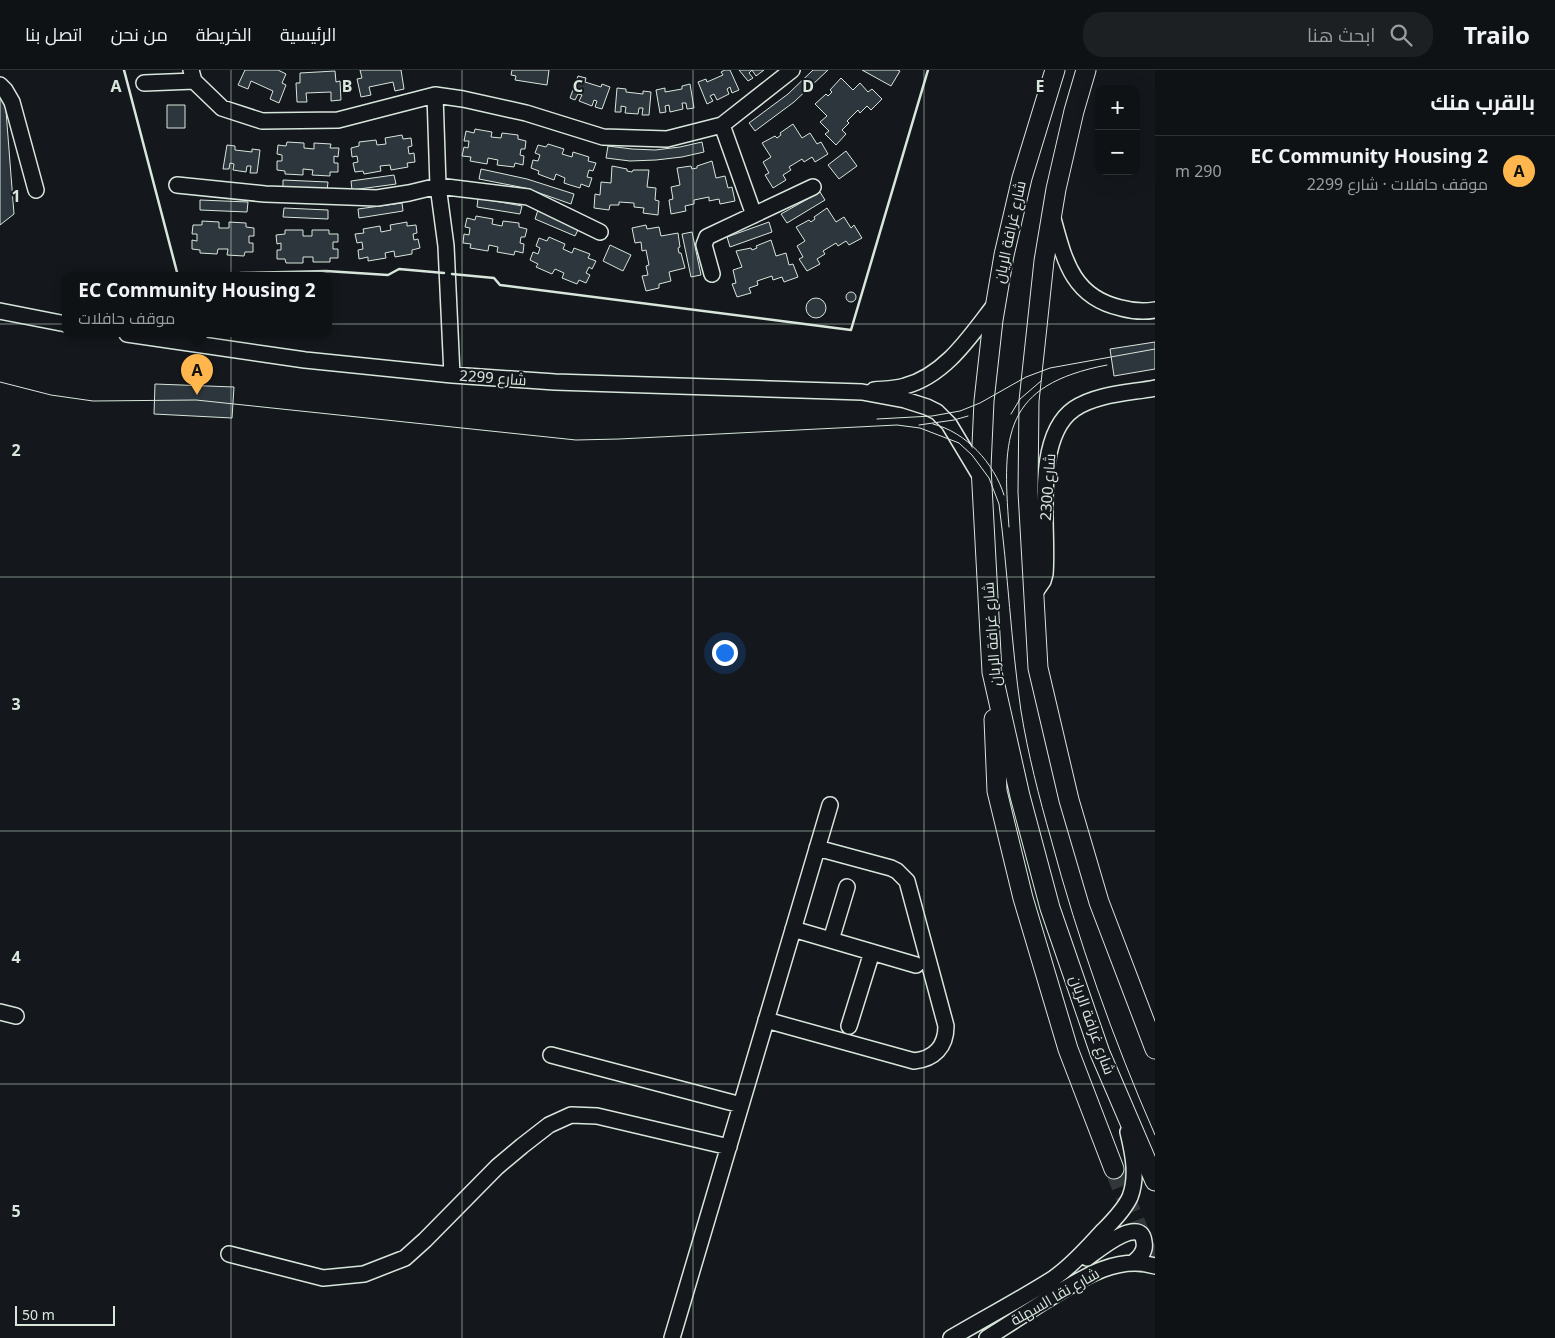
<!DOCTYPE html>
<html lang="ar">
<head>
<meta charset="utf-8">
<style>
	:root { --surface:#0f1215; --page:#1d2022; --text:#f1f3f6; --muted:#9b9ea0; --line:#2f3234; --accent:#ffb74d }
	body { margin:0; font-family:"Noto Sans",Cairo,sans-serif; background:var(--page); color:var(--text); direction:rtl }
	.controls { position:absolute; right:15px; top:15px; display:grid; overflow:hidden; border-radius:10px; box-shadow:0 5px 20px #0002 }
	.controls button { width:45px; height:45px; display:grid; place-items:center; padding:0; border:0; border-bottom:1px solid var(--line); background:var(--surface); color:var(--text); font:25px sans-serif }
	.scale { position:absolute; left:15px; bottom:12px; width:100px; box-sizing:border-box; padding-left:5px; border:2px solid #d8e6dc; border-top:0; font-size:14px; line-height:18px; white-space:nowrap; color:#d8e6dc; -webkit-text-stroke:4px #14181c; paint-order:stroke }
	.you { position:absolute; left:724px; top:582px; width:18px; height:18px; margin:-12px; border:4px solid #fff; border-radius:50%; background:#1a73e8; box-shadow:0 0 0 8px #1a73e833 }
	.badge { display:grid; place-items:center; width:32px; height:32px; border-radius:50%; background:var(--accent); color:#111; font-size:16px; font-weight:700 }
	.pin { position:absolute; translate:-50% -41px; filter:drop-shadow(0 1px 2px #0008) }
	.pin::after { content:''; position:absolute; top:26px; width:18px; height:15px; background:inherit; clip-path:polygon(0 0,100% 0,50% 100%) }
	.popup { position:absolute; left:62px; top:202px; width:270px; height:65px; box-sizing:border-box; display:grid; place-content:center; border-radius:10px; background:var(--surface); filter:drop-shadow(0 1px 4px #0005); font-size:16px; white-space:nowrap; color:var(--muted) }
	.popup b { font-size:19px; color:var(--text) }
	.popup::after { content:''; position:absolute; left:50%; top:100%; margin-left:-10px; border:10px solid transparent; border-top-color:var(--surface) }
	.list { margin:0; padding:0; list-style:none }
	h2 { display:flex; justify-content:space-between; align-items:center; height:65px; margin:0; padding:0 20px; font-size:21px }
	h2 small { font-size:16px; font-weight:400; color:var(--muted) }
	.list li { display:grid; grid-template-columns:32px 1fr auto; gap:15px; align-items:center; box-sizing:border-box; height:70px; padding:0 20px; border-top:1px solid var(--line) }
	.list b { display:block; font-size:19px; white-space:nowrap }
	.list p { margin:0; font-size:16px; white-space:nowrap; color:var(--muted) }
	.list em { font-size:16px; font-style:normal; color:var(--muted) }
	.icon { flex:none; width:28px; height:28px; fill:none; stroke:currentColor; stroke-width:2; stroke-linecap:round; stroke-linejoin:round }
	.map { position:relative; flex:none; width:1155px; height:1268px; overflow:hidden; direction:ltr }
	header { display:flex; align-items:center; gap:30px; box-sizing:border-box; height:70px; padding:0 25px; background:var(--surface); border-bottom:1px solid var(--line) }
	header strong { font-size:24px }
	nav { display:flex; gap:28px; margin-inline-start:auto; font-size:18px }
	.search { width:350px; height:45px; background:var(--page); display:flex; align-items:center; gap:12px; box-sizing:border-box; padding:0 18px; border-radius:20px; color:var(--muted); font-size:19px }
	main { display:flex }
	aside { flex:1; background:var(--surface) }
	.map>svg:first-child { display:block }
	.building { fill:#2c363c; stroke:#d8e6dc }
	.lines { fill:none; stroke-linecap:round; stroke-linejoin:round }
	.major-tunnel { stroke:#313739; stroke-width:19; stroke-dasharray:19 9; stroke-linecap:butt }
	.minor-casing { stroke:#d8e6dc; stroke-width:18 }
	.major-casing { stroke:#d8e6dc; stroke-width:21 }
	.minor { stroke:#14181c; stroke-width:15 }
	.major { stroke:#14181c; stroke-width:19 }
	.tram { stroke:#d8e6dc; stroke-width:1 }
	.wall { stroke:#d8e6dc; stroke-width:2.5 }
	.grid { fill:none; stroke:#d8e6dc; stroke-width:1; stroke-opacity:0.55 }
	.labels { text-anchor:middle; stroke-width:4; stroke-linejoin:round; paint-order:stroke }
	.street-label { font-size:15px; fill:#d8e6dc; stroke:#14181c }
	.grid-label { font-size:16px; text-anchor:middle; font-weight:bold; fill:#d8e6dc; stroke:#14181c; stroke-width:4; stroke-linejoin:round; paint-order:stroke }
</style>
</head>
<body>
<header>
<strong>Trailo</strong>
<div class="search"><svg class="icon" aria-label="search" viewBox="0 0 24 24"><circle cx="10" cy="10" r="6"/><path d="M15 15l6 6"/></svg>ابحث هنا</div>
<nav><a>الرئيسية</a><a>الخريطة</a><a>من نحن</a><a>اتصل بنا</a></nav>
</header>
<main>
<aside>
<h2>بالقرب منك<small></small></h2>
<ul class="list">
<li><span class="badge">A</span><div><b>EC Community Housing 2</b><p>موقف حافلات · شارع 2299</p></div><em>290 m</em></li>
</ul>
</aside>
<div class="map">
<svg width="1155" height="1268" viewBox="0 0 1155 1268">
	<rect width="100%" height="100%" fill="#14181c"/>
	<path class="building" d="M 245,0 L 278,0 L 286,4 L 282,13 L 286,15 L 279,33 L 270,29 L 273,21 L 251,11 L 248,19 L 238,15 Z
		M 360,0 L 401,0 L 404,19 L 395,21 L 393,12 L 369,17 L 371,25 L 361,27 L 357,9 L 362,8 Z
		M 512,0 L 549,0 L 547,15 L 515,10 L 516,6 L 511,5 Z
		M 725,0 L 730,0 L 739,20 L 732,23 L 730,17 L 727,19 L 729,24 L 717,30 L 714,24 L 710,26 L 713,31 L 707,34 L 698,12 L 706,9 L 707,12 L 723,5 L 721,2 Z
		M 739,0 L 764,0 L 756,6 L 752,0 L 749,3 L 753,8 L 748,11 Z
		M 813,0 L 828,0 L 794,32 L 755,61 L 749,53 L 788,24 Z
		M 862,0 L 897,0 L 900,1 L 891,16 Z
		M 335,1 L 336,12 L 340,11 L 341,30 L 331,31 L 331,22 L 306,23 L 307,32 L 297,32 L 296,13 L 300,13 L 300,3 Z
		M 578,6 L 586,8 L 585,12 L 601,17 L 602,14 L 610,17 L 602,39 L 595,37 L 597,31 L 594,30 L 592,36 L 579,31 L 582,25 L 578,24 L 575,30 L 570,28 Z
		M 841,8 L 853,20 L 860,13 L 868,22 L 872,19 L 882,29 L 871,40 L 867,36 L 860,43 L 858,40 L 847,51 L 849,53 L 842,60 L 846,64 L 836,75 L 825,64 L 829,61 L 820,52 L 827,46 L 815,34 L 826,24 L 828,26 L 832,22 L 830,20 Z
		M 690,14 L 694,38 L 687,39 L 686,33 L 682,33 L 683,39 L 670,42 L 669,35 L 665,36 L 666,42 L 660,43 L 656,20 L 665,18 L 665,22 L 682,19 L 682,16 Z
		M 617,18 L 626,19 L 626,22 L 643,24 L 643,21 L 651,22 L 649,45 L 642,45 L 643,38 L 639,38 L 638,44 L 625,43 L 626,37 L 621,36 L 621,42 L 615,42 Z
		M 0,25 L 5,28 L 14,144 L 0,155 Z
		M 167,35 L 185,35 L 185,58 L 167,58 Z
		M 793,54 L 802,68 L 810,63 L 817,74 L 821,72 L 828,84 L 815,92 L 812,87 L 804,92 L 802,89 L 789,97 L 791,100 L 783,105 L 786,110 L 773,118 L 765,105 L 769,103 L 763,92 L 771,87 L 762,73 L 775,66 L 777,68 L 781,65 L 780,63 Z
		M 475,59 L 492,62 L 491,67 L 501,68 L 502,63 L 518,65 L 518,69 L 526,71 L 525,79 L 521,79 L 520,85 L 524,86 L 523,95 L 515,93 L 514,97 L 497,95 L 498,90 L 488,88 L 487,94 L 470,91 L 471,87 L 462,86 L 464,77 L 468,78 L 469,71 L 464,71 L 466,61 L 474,63 Z
		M 402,65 L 403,69 L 411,68 L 412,76 L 408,77 L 409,84 L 414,83 L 415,92 L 407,93 L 408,97 L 391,100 L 390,95 L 380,96 L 381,101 L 364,104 L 363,101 L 355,102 L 353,93 L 358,92 L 357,86 L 352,87 L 351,78 L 359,76 L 359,72 L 376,70 L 377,75 L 386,74 L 385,68 Z
		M 287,72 L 304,73 L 304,78 L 314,79 L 314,73 L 331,74 L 330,78 L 339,78 L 338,87 L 334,86 L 334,93 L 338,93 L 338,102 L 330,102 L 330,106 L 312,105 L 313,100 L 303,99 L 303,105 L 285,104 L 285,101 L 277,100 L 277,91 L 282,91 L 282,85 L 277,84 L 278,75 L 286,76 Z
		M 702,72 L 704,82 L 682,87 L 656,90 L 630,91 L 606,88 L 608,76 L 632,79 L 655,80 L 680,77 Z
		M 548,74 L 564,79 L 562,84 L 572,87 L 573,82 L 589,87 L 588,91 L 596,93 L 593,101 L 589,100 L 587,107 L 592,108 L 589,117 L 581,114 L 580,118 L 570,115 L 564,113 L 565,108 L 556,104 L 554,110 L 538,104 L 539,101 L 531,98 L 533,90 L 538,91 L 540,85 L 535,83 L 538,75 L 546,77 Z
		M 227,75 L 235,76 L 235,80 L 252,82 L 252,79 L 260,80 L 257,103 L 250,103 L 251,96 L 247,96 L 246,102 L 233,100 L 234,94 L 230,93 L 229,99 L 223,99 Z
		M 846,81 L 857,96 L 839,109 L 828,95 Z
		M 712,91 L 716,108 L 725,106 L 728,118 L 732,117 L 735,131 L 720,134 L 719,129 L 709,131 L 709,127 L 694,130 L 694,134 L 685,136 L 686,141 L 671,144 L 669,130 L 673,129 L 671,117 L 680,115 L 677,98 L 691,96 L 692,99 L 697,98 L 697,96 Z
		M 612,96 L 627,99 L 627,101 L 632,102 L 633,100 L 649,100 L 647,117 L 656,118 L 655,130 L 659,131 L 658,145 L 643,143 L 644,138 L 634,137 L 634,133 L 619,132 L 619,135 L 610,135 L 609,140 L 594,138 L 595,124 L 600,125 L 601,112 L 611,113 Z
		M 481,99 L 527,109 L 574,124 L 571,134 L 525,118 L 479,109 Z
		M 394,105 L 396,114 L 352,120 L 351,111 Z
		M 283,110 L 328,112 L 327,121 L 283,119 Z
		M 820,122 L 825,130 L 787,153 L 781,144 Z
		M 478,128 L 522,136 L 520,144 L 477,137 Z
		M 200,130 L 248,132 L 247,142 L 200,140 Z
		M 402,133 L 403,141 L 359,148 L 358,139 Z
		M 284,138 L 328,140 L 328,149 L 283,147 Z
		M 827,138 L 836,152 L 844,147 L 851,158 L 854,155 L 862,168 L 849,175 L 846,171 L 838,176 L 836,173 L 823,181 L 825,184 L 817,189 L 820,194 L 807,201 L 799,189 L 803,187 L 797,176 L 805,171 L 796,157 L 809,150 L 811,152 L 815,149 L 814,147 Z
		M 538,140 L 579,158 L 575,166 L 535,149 Z
		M 476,146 L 493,149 L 492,154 L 502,156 L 503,151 L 519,153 L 519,157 L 527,159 L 525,167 L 521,167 L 520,173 L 524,174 L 523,183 L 515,181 L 514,185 L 497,182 L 498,177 L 489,175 L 488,181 L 470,178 L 471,174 L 463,173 L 464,164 L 469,165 L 470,158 L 465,157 L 467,148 L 475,150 Z
		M 202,151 L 219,152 L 219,158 L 229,158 L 229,152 L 246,153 L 246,157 L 254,158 L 254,166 L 249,166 L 249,173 L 253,173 L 253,182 L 245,182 L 244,186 L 227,185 L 228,179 L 218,179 L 217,184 L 200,183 L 200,180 L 192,179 L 192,170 L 197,171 L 197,164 L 192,164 L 193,155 L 202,155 Z
		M 407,152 L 407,156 L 416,155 L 417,163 L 413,164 L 414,170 L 418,169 L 420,178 L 412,180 L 412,184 L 395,187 L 394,181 L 385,183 L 386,188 L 368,191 L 368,187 L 359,189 L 358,180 L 363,179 L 362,172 L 357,173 L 355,164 L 364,163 L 363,159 L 380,156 L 381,162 L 391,160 L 390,155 Z
		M 769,152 L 772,162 L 730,177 L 727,167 Z
		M 646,155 L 647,159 L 659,157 L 661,166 L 678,163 L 680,177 L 678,178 L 679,183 L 681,183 L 685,198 L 669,202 L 671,211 L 659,214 L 659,218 L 646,221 L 642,206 L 648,205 L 646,196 L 649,195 L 646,180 L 642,181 L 641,172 L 635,173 L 632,158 Z
		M 285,160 L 303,160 L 303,166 L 312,166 L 312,160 L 329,160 L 329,164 L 338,164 L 338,172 L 333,172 L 333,179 L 338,179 L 338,188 L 330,188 L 330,192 L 313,192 L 313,187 L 303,187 L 303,193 L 286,193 L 285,189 L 277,189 L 277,180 L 281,180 L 281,173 L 277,174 L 276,165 L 285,164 Z
		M 692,162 L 701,205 L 691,207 L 682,164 Z
		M 549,167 L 565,174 L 563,179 L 572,183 L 574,178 L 590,184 L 588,188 L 596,191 L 592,199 L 589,197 L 586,203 L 590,205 L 586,213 L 579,210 L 577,214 L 562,208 L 564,203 L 555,199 L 552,204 L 536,197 L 538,194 L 530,190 L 533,182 L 538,184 L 540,178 L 536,176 L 539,168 L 547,171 Z
		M 771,170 L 776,186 L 786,183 L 789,195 L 793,194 L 798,207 L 784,212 L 782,207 L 773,210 L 772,206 L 757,211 L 758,215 L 749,218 L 751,223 L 737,227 L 732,214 L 736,213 L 733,200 L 742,197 L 736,181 L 751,178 L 752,180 L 757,178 L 756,176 Z
		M 610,175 L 631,185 L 623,201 L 603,191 Z
		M846 227a5 5 0 1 1 10 0a5 5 0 1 1-10 0Z
		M806 238a10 10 0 1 1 20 0a10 10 0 1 1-20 0Z
		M 1155,272 L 1155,299 L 1114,306 L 1110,279 Z
		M 155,314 L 234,317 L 232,348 L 154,344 Z"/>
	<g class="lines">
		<path class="major-tunnel" d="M 1114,1099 L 1155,1200"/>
		<g class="minor-casing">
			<path id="minor" d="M 191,0 L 194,11 L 222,38 L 262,51 L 338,50 L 435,25 L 463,29 L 526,43 L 603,67 L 667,69 L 722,55 L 792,0
				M 144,13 L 194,11
				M 0,15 L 5,20 L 12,32 L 36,120
				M 435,25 L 438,116 L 446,176 L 452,305
				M 722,55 L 754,145
				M 177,115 L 265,124 L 377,128 L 409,123 L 438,116 L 528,127 L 600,162
				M 1052,145 C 1064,188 1071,227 1121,238 C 1132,241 1144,242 1155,240
				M 712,204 L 704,175 L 707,167 L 813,117
				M 0,241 L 66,254
				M 127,264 L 305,290 L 452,305 L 555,312 L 862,322 L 905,330 L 927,337 L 937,342 L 949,354 L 982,409
				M 874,320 C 884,319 895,319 905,316 C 946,305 971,265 996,233
				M 1034,524 L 1043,511 L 1045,504 C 1049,460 1032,368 1074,339 C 1096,324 1129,323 1155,318
				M 793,859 L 916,895
				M 831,870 L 847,817
				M 0,942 L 16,946
				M 766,950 L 914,991 C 934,989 946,977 946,956 L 907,811 L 897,801 L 891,798 L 817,778
				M 849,956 L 872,882
				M 551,985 L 741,1035
				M 229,1184 L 323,1208 L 364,1204 L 405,1188 L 425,1170 L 497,1097 L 522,1076 L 549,1055 L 571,1045 L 597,1046 L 729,1077
				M 1087,1188 C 1097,1181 1141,1144 1144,1172 C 1146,1181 1140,1187 1134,1192
				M 672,1268 L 830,735
				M 951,1268 C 985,1248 1021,1229 1054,1208 C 1073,1195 1089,1176 1104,1160 C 1113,1151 1125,1138 1130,1127 C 1138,1106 1133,1083 1128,1062
				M 987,1268 C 1006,1256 1026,1243 1045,1231 C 1078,1211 1115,1184 1155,1196"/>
		</g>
		<g class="major-casing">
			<path id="major" d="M 1055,0 L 1022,108 L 1004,185 L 993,250 L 984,331 L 981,397 L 992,602 L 1020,726 L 1050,838 L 1100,983 L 1155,1111
				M 1086,0 L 1074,41 L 1056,119 L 1044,191 L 1029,331 L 1028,422 L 1038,598 L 1069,730 L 1099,832 L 1155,979
				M 994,649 L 997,721 L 1023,828 L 1068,979 L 1114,1099"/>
		</g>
		<use href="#minor" class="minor"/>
		<use href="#major" class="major"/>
		<path class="tram" d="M 0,312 L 51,325 L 93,331 L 196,330 L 576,370 L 619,369 L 897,355 L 920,358 L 959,373 L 972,385 L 989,408 L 999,434 C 1008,503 1011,572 1021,641 C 1028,684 1039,727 1051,769 C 1078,870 1113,969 1155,1065
			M 1011,344 L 1020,329 L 1041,311
			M 877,349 L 932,346 L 960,341 L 980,333 L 1026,307 L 1050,298 L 1155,279
			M 933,354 C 966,362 994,393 1004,425
			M 919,355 L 954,350 L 968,346
			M 1009,457 C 1002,365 1003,315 1107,295"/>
		<path class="wall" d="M 124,0 L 178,206
			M 452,204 L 494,208 L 500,215 L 851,260 L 928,0
			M 218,206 L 241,203 L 326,201 L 388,205 L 399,199 L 444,203"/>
	</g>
	<path class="grid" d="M 231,0 L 231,1268M 462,0 L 462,1268M 693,0 L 693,1268M 924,0 L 924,1268M 0,254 L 1155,254M 0,507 L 1155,507M 0,761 L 1155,761M 0,1014 L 1155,1014"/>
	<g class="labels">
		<g class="street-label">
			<text transform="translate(1010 162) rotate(-78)" y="5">شارع غرافة الريان</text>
			<text transform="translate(493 308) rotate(4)" y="5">شارع 2299</text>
			<text transform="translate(1048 417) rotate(-86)" y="5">شارع 2300</text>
			<text transform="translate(992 564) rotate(-94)" y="5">شارع غرافة الريان</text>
			<text transform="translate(1092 955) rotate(70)" y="5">شارع غرافة الريان</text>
			<text transform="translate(1055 1227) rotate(-30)" y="5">شارع نقا السهلة</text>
		</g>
	</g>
	<g class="grid-label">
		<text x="116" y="22">A</text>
		<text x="347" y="22">B</text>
		<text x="578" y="22">C</text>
		<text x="808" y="22">D</text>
		<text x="1040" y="22">E</text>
		<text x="16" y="132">1</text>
		<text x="16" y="386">2</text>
		<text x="16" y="640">3</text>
		<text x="16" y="893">4</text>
		<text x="16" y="1147">5</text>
	</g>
</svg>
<div class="controls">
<button>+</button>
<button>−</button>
</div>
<div class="scale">50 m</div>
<div class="you"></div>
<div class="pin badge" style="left:197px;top:325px">A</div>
<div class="popup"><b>EC Community Housing 2</b>موقف حافلات</div>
</div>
</main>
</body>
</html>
